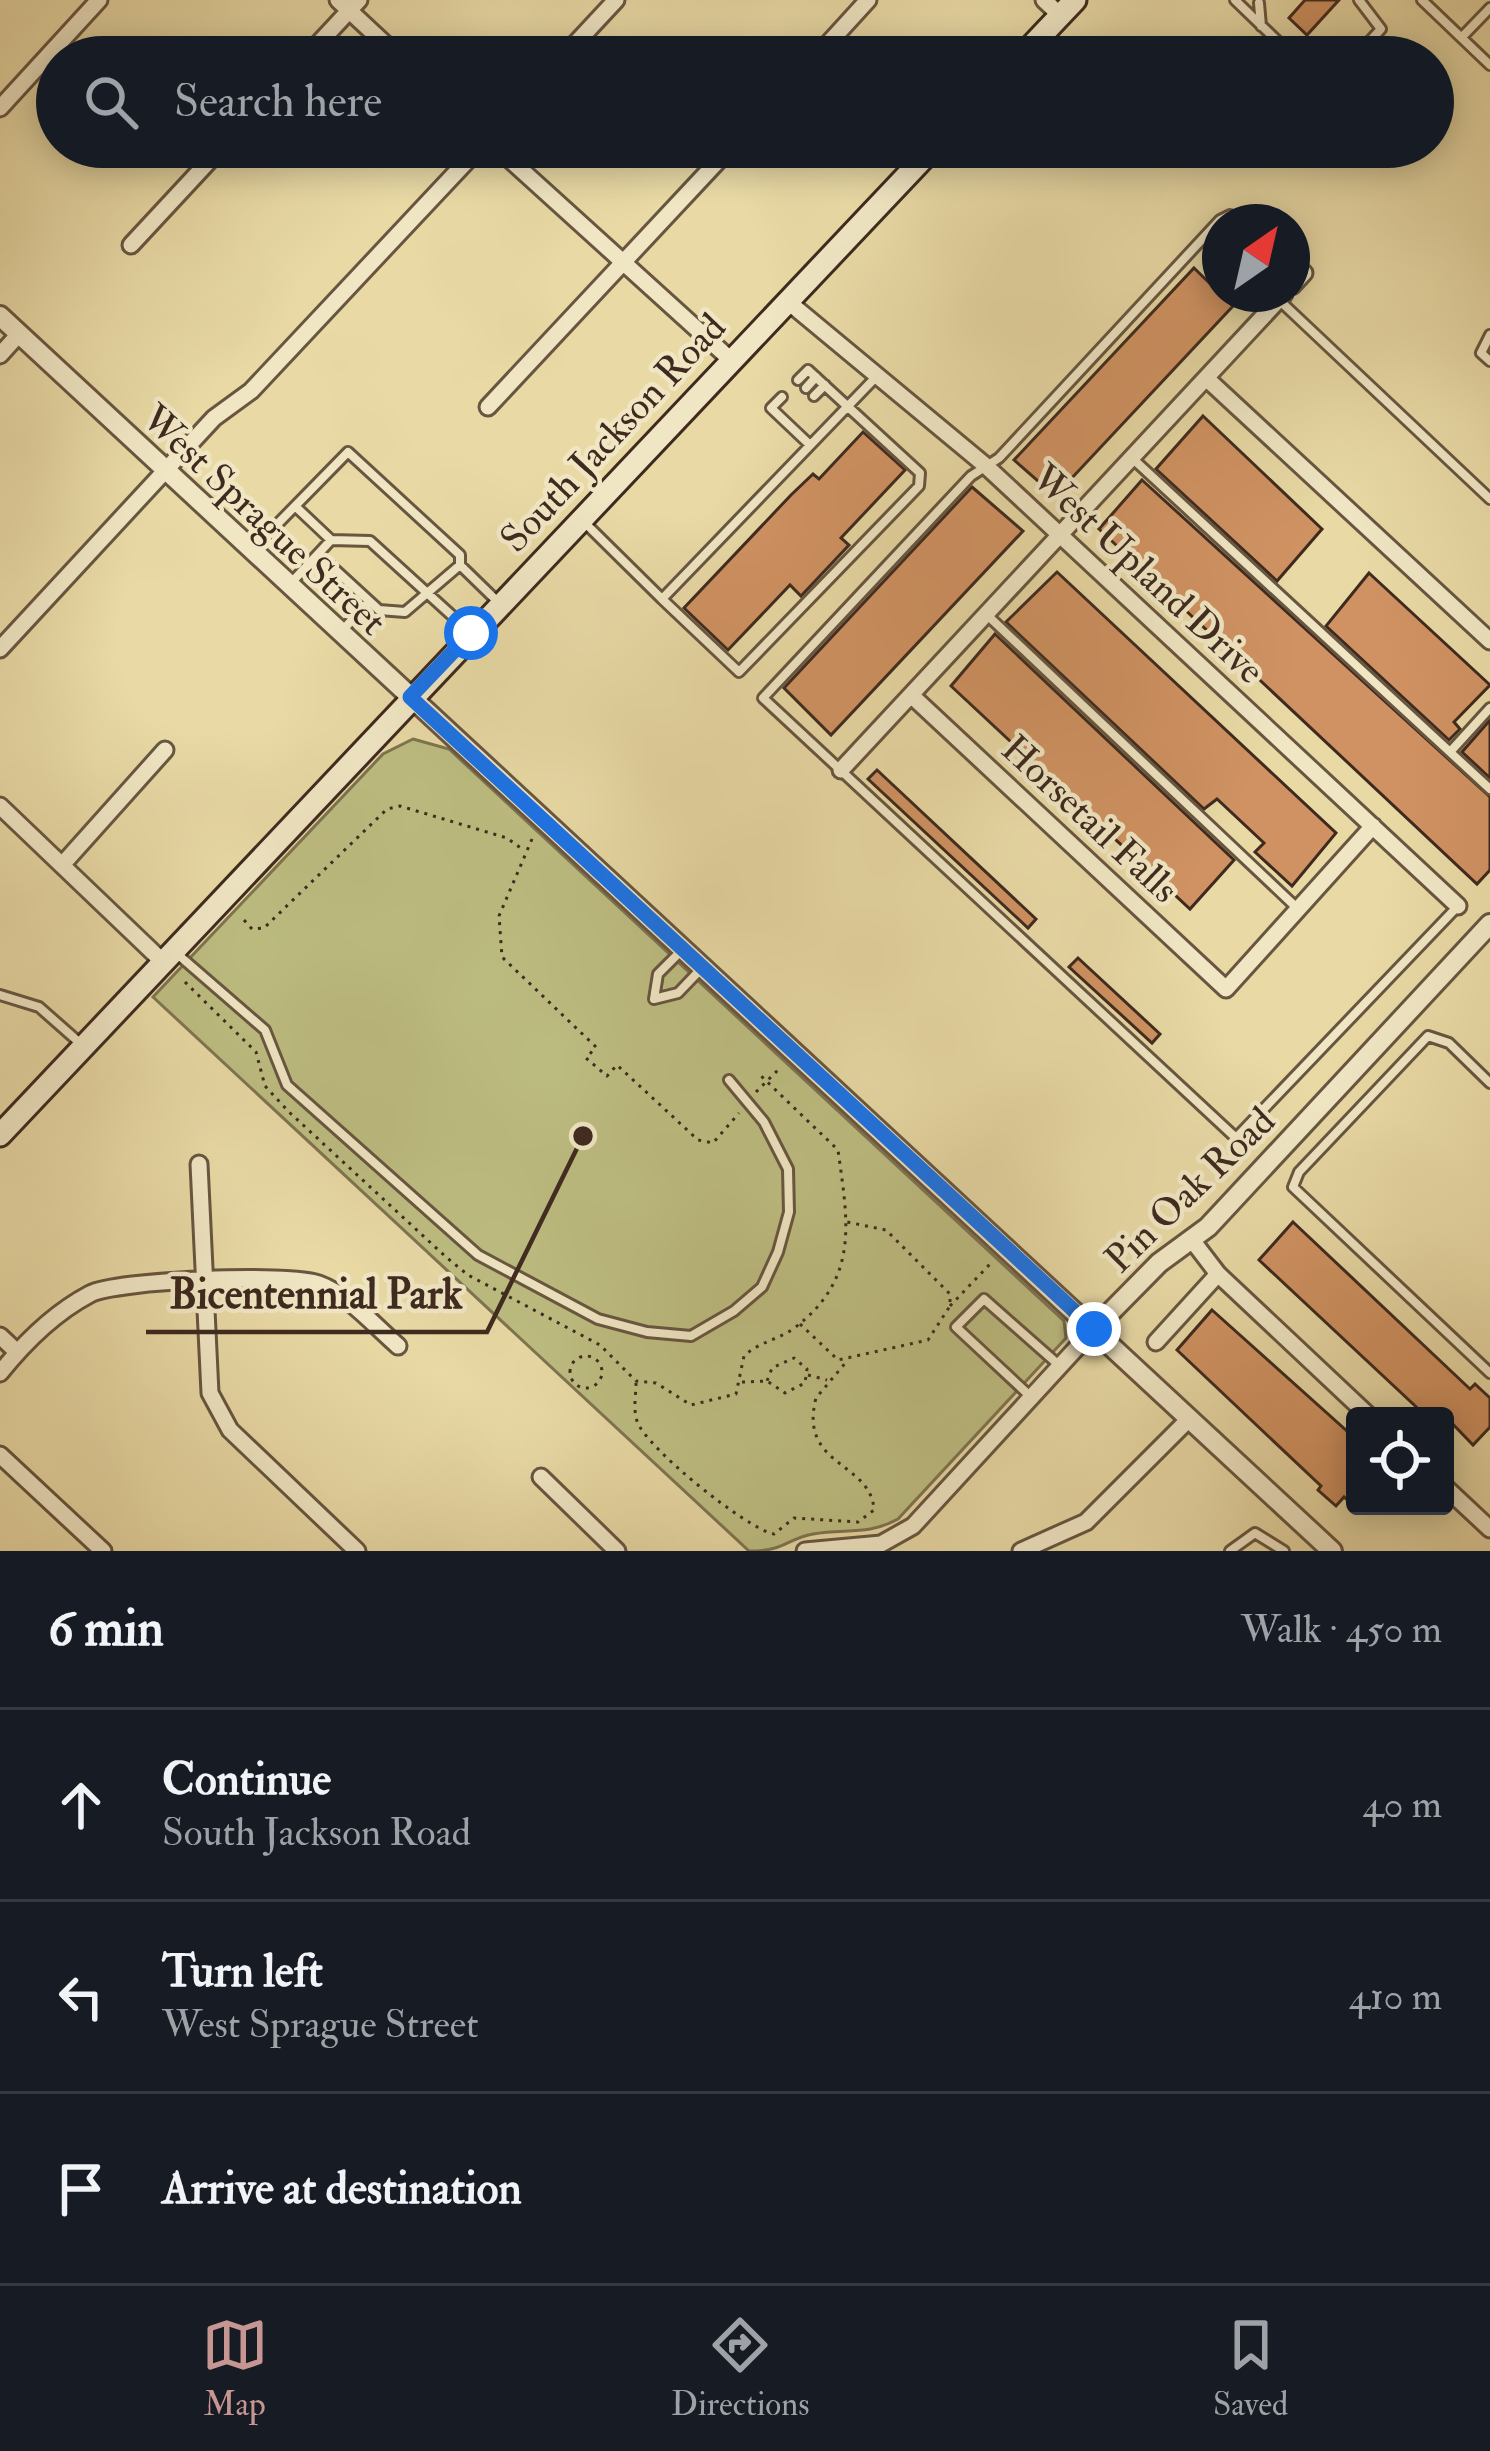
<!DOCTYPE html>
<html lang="en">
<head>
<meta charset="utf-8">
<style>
	:root { --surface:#171b24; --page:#242831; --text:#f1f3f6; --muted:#9ea1a6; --line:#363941; --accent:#c59692 }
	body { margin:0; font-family:"IM FELL Double Pica",serif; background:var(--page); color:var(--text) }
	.controls { position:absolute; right:36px; bottom:36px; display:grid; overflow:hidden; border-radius:12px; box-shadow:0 6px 30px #0003 }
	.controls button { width:108px; height:108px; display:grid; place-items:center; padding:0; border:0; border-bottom:3px solid var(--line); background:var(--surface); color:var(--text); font:60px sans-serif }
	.compass { position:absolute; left:1202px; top:204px; width:108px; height:108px; border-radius:50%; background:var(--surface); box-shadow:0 6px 30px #0003; rotate:34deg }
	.stop { position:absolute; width:36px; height:36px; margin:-27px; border:9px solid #1a73e8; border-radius:50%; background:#fff }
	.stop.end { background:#1a73e8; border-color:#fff; box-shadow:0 3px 12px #0008 }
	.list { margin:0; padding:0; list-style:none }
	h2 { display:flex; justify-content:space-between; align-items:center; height:156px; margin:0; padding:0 48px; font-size:51px }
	h2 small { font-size:39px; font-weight:400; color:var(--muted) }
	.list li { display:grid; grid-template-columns:78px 1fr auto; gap:36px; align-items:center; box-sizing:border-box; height:192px; padding:0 48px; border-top:3px solid var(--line) }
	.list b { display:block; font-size:45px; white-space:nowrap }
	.list p { margin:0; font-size:39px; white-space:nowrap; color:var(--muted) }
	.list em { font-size:39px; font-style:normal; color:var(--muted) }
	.icon { flex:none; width:66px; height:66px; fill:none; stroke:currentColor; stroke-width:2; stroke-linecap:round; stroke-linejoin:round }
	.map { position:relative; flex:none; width:1490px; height:1551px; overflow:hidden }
	.search { position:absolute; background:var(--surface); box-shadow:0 6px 30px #0003; left:36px; right:36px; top:36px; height:132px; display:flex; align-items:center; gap:30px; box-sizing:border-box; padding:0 42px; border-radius:66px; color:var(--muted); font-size:45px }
	.sheet { height:732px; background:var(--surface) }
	nav { display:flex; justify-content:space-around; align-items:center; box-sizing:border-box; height:168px; border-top:3px solid var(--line); background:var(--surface); font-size:33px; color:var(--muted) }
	nav a { display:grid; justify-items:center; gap:6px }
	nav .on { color:var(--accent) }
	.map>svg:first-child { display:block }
	.green { fill:#bdbd81; stroke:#7e7450; stroke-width:3 }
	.building { fill:#d09262; stroke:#3e2a1f; stroke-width:3 }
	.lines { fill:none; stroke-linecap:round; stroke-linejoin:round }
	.service-casing { stroke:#685640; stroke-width:14 }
	.minor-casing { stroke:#685640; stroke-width:21 }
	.tertiary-casing { stroke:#685640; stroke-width:24 }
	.secondary-casing { stroke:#3e2a1f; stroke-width:27 }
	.path { stroke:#3e2a1f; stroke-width:3; stroke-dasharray:3 6; stroke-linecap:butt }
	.service { stroke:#f0e6c4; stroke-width:8 }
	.minor { stroke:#f0e6c4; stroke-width:15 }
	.tertiary { stroke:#f0e6c4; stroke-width:18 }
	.secondary { stroke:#f0e6c4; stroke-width:21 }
	.route { stroke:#1a73e8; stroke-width:15 }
	.labels { text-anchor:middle; stroke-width:9; stroke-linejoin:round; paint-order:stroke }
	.street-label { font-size:39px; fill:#3e2a1f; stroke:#f0e6c4 }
	.leader { fill:none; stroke:#3e2a1f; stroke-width:4.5 }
	.callout-dot { fill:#3e2a1f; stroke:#f0e6c4; stroke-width:4.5 }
	.callout-label { font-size:42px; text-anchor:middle; font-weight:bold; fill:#3e2a1f; stroke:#f0e6c4; stroke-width:9; stroke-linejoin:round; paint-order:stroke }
</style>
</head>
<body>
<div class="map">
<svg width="1490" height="1551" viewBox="0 0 1490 1551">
	<rect width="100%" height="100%" fill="#e8d9a5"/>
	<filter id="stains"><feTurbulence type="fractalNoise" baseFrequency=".00167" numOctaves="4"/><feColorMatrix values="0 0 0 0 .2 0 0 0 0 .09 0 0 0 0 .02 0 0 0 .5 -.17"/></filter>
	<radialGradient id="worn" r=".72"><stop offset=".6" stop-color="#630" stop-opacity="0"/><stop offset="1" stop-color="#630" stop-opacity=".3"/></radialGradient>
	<path class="green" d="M 413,739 L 449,749 L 1064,1321 L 1066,1338 L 898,1519 C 867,1536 845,1528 813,1534 C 786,1539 786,1551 749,1551 L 153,997 L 383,754 Z"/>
	<path class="building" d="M 1305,0 L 1339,0 L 1307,35 L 1289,18 Z
		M 1194,268 L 1233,306 L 1055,496 L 1014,460 Z
		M 1203,416 L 1322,529 L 1277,581 L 1156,469 Z
		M 863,432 L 905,470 L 841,538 L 849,545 L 801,596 L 790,585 L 728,650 L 684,608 L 791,495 L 813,474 L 819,479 Z
		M 1142,480 L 1490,797 L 1490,870 L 1477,884 L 1099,529 Z
		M 972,487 L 1023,531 L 831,735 L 784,688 Z
		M 1057,572 L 1336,833 L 1292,886 L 1255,852 L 1264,843 L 1217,799 L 1204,809 L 1006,622 Z
		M 1369,573 L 1490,685 L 1454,722 L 1460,729 L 1449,740 L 1326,626 Z
		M 995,634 L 1234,860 L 1190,909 L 951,686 Z
		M 1490,720 L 1490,778 L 1462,752 Z
		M 877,770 L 1036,919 L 1028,928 L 868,779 Z
		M 1078,958 L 1160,1034 L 1152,1043 L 1069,967 Z
		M 1293,1222 L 1470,1389 L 1475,1384 L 1490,1398 L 1490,1427 L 1473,1445 L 1445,1416 L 1426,1416 L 1259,1260 Z
		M 1212,1310 L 1348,1432 L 1355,1443 L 1355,1507 L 1344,1497 L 1336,1506 L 1318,1490 L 1321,1486 L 1177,1350 Z"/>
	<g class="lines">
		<g class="service-casing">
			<path id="service" d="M 1235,0 L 1294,57
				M 1422,0 L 1490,65
				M 1259,3 L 1261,26
				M 1462,37 L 1490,8
				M 1355,57 L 1381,29 L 1359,0
				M 1246,222 L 1230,215 L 1220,220 L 999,458 L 971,476 L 763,698 L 1236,1138 L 1457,907
				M 1279,300 L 1490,499
				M 1490,335 L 1481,353 L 1490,361
				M 806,388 L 816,377
				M 814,396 L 825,385
				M 782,397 L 771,408 L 810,445
				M 1132,458 L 1490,789
				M 295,506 L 331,540
				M 584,522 L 662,599 L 875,378
				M 253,549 L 348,452 L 460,555 L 460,565 L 498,602
				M 318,554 L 379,610 L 405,612 L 460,565
				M 292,582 L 331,540 L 370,541 L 470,632
				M 662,599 L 739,672 L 919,486 L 920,473 L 808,370 L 798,380
				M 986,614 L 1297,908
				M 342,631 L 369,601
				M 1450,752 L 1490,708
				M 682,950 L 658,974 L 654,999 L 678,993 L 701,969
				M 175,952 L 265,1030 L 287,1085 L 478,1255 L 598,1319 L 647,1332 L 691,1336 L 734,1311 L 762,1287 L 778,1252 L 789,1212 L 788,1169 L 764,1122 L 729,1080
				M 0,995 L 39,1007 L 81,1044
				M 1490,1083 L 1449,1043 L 1428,1036 L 1299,1172 L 1293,1187 L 1490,1373
				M 1030,1396 L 956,1327 L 984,1299 L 1060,1366
				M 1230,1551 L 1255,1533 L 1284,1551"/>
		</g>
		<g class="minor-casing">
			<path id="minor" d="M 338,0 L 399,57
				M 1044,0 L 1061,16
				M 306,57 L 359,0
				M 563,57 L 616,0
				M 816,57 L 868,0
				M 0,108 L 99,0
				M 496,147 L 731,360
				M 131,245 L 222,147
				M 1292,286 L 1304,273
				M 786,300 L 986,466 L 1458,906
				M 0,355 L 19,334
				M 1206,378 L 1490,641
				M 488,407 L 731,147
				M 0,649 L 214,418 L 251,391 L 480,147
				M 911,695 L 1226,989 L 1373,826
				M 841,770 L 1284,294
				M 0,806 L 161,960
				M 62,865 L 165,750
				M 199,1164 L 210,1393 L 230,1430 L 357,1551
				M 1192,1240 L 1218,1274 L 1369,1416
				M 0,1336 L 17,1352
				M 1156,1342 L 1218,1274
				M 0,1373 C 24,1343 56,1312 90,1294 C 116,1280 289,1273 319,1284 C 347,1294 375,1326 398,1346
				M 0,1455 L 103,1551
				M 541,1477 L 617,1551
				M 1445,1487 L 1490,1529
				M 805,1551 L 881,1544 L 913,1526 L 1094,1329
				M 1021,1551 L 1086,1522 L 1190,1418"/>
		</g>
		<g class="tertiary-casing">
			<path id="tertiary" d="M 0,316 L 1332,1551
				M 1094,1329 L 1159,1263 L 1208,1227 L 1490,924"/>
		</g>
		<g class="secondary-casing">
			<path id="secondary" d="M 1021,57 L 1075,0
				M 0,1135 L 934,147"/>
		</g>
		<path class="path" d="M 532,839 L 499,916 L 502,957 L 596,1047 L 586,1058 L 607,1076 L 617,1065 L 698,1140 L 713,1143 L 739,1113
			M 244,920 L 252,929 L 264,928 L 387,809 L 400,806 L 507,838 L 522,849
			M 185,982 L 256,1052 L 265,1086 L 289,1112 L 446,1257 L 468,1275 L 600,1345 L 636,1381 L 656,1383 L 691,1405 L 736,1394 L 744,1356 C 759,1342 777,1340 793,1329 C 860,1279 848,1223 838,1150 L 758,1073
			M 756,1092 L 780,1068
			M 950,1306 L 990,1264
			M 800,1324 L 838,1360 L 928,1340 L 950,1306 L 950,1294 L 886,1230 L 847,1222
			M570 1372a16 16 0 1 1 32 0a16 16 0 1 1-32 0Z
			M 808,1375 L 827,1380
			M 742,1382 L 767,1381 L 785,1393 L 805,1383 L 807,1369 L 794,1358 L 772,1368 L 767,1381
			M 636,1383 C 636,1395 633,1409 637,1421 C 645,1447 747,1529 774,1534 L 794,1518 L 858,1522 L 874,1510 C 871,1461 798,1467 816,1398 L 847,1361"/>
		<use href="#service" class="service"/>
		<use href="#minor" class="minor"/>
		<use href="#tertiary" class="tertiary"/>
		<use href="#secondary" class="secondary"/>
	</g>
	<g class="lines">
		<path class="route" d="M 471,633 L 410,697 L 1094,1329"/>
	</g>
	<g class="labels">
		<g class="street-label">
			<text transform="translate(612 432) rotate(-47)" y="14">South Jackson Road</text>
			<text transform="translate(265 519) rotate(43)" y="14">West Sprague Street</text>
			<text transform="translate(1149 573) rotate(43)" y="14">West Upland Drive</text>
			<text transform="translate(1091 818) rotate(43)" y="14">Horsetail Falls</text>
			<text transform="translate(1189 1189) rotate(-44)" y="14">Pin Oak Road</text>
		</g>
	</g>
	<path class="leader" d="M583 1136L487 1332H146"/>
	<circle class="callout-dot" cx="583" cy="1136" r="12"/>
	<g class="callout-label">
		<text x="316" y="1308">Bicentennial Park</text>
	</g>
	<rect width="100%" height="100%" filter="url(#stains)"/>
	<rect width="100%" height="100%" fill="url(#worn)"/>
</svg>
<div class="controls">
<button><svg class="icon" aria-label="locate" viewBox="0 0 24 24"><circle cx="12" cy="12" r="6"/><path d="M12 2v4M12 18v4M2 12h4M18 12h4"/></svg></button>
</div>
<svg class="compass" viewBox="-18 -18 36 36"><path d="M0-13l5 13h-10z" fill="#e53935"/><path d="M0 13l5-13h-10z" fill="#9ea1a6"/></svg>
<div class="stop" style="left:471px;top:633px"></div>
<div class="stop end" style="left:1094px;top:1329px"></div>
<div class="search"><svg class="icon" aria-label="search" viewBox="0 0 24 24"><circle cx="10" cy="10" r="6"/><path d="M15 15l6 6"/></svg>Search here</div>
</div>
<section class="sheet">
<h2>6 min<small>Walk · 450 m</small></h2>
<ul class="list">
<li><svg class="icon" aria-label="ahead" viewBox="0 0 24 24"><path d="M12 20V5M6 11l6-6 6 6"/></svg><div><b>Continue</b><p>South Jackson Road</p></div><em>40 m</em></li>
<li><svg class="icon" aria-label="left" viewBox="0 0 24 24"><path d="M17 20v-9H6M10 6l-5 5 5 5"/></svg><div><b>Turn left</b><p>West Sprague Street</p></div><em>410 m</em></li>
<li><svg class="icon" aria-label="arrive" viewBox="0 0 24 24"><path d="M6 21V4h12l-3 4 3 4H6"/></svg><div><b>Arrive at destination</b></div></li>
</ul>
</section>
<nav>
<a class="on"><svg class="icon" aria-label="map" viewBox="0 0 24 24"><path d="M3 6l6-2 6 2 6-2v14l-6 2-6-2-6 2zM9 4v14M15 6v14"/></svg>Map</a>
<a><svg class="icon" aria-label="directions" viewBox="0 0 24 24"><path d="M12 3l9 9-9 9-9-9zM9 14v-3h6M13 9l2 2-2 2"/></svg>Directions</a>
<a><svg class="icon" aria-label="saved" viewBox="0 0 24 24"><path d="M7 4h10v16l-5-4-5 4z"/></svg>Saved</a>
</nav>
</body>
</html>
